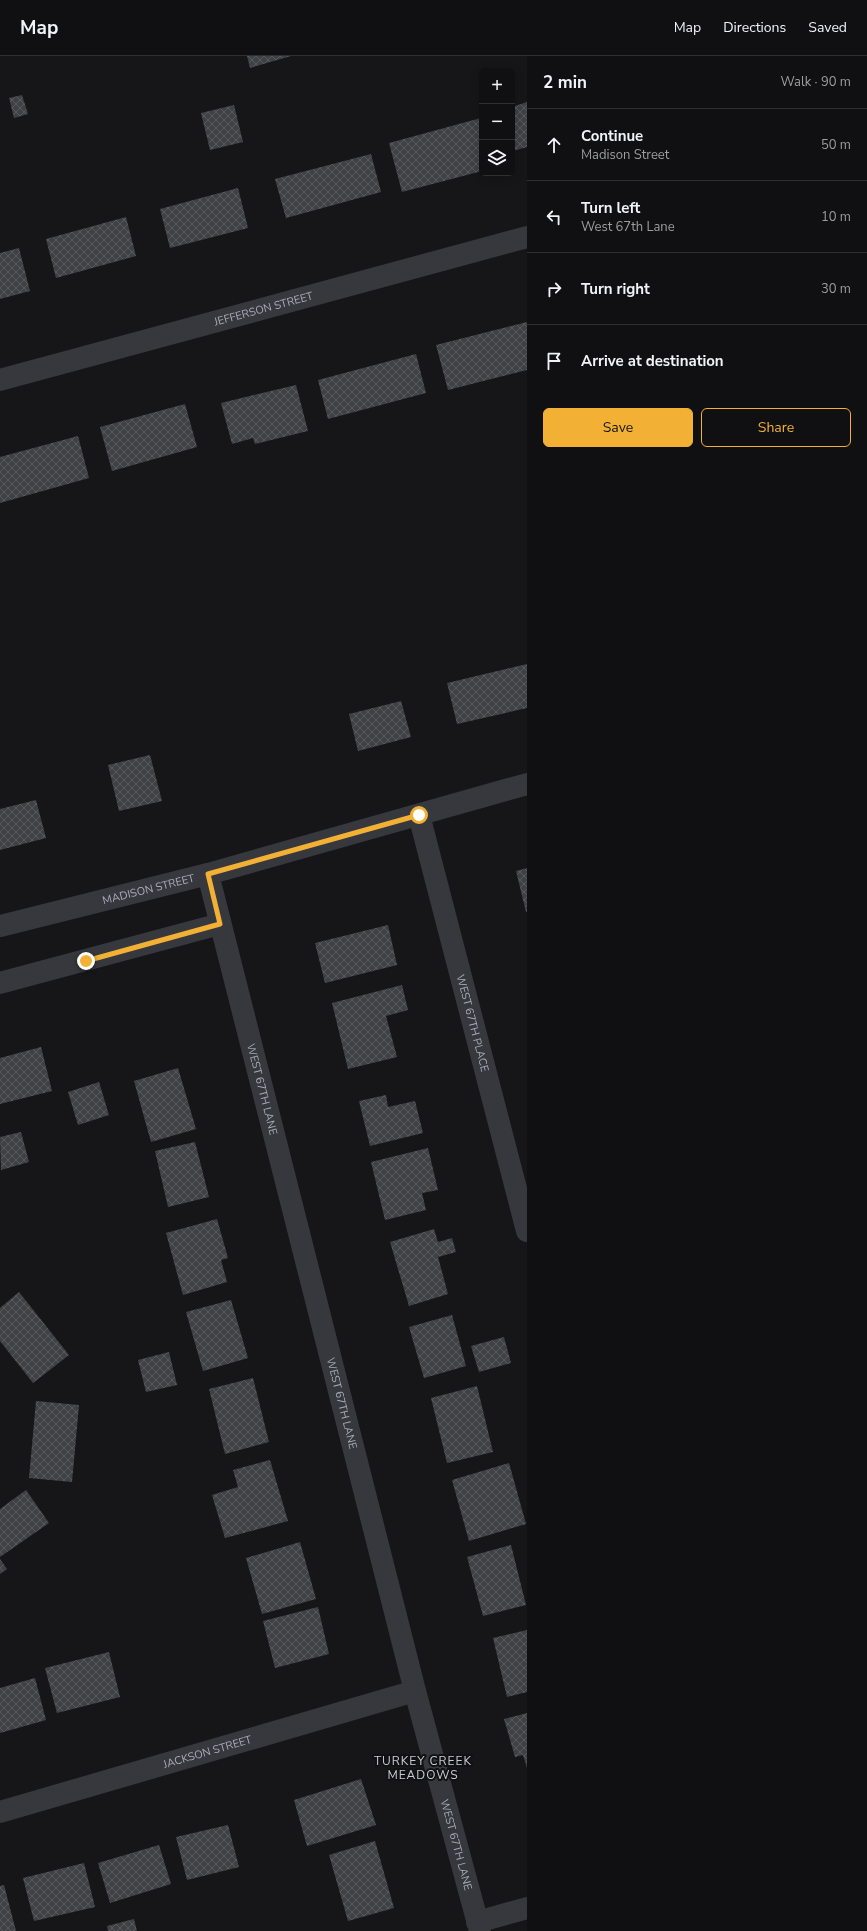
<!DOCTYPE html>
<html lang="en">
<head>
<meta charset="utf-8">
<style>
	:root { --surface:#101012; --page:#19191b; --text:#f1f3f6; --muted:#9c9d9f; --line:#303032; --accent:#f2b134 }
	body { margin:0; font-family:"Nunito Sans",sans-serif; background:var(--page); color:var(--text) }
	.controls { position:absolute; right:12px; top:12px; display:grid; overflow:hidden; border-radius:6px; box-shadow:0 2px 10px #0003 }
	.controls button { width:36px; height:36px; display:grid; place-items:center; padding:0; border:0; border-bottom:1px solid var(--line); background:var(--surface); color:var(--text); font:20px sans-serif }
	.stop { position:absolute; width:12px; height:12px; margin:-9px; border:3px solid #f2b134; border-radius:50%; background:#fff }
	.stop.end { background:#f2b134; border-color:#fff; box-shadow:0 1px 4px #0008 }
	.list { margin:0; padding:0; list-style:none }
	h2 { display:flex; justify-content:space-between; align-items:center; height:52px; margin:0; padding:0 16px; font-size:17px }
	h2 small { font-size:13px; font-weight:400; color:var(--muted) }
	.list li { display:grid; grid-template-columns:26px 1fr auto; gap:12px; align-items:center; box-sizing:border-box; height:72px; padding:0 16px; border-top:1px solid var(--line) }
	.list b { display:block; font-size:15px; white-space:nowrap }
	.list p { margin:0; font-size:13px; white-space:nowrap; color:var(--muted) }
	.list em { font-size:13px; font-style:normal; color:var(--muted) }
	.actions { display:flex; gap:8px; padding:12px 16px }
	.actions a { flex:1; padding:9px 0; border:1px solid var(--accent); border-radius:6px; text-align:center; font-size:14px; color:var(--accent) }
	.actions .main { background:var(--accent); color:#111 }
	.icon { flex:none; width:22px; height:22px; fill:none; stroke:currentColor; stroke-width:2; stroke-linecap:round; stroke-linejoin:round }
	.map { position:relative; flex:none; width:527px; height:1875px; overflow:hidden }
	header { display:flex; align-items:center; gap:24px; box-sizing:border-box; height:56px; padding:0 20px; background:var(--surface); border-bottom:1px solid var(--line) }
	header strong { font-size:19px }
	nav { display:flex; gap:22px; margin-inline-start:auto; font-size:14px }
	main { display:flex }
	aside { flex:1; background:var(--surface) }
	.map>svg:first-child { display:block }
	.building { fill:url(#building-cross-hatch) }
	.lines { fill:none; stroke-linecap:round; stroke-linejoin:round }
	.minor { stroke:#37383d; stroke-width:22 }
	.route { stroke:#f2b134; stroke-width:5 }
	.labels { text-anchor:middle; stroke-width:4; stroke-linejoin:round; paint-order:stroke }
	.street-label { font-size:11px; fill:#a8adb8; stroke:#111113 }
	.neighbourhood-label { font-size:12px; letter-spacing:1px; fill:#c9ccd4; stroke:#111113 }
</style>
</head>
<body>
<header>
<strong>Map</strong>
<nav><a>Map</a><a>Directions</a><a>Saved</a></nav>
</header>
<main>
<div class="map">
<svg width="527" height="1875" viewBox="0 0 527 1875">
	<defs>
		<pattern id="building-cross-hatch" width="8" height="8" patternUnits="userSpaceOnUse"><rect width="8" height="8" fill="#404145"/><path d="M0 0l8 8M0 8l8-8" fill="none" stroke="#595a5e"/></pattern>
	</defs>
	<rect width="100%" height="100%" fill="#161618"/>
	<path class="building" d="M 247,0 L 291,0 L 250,12 Z
		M 22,39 L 28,58 L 14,62 L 9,42 Z
		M 527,46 L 527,91 L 513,95 L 512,51 Z
		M 234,49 L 243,86 L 210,94 L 201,57 Z
		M 481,62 L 482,115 L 402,136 L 389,87 Z
		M 371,98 L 381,136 L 286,162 L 275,123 Z
		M 238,132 L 248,172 L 170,192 L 160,153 Z
		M 126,161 L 136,200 L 56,222 L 46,183 Z
		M 19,192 L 30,235 L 0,243 L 0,197 Z
		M 527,266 L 527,314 L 448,334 L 436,289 Z
		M 416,298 L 426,337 L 328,363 L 318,324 Z
		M 296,329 L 308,375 L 255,388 L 253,382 L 232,388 L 221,347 Z
		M 185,348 L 197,391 L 112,415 L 100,371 Z
		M 78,380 L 89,422 L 0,447 L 0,401 Z
		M 527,608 L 527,652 L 457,668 L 447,627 Z
		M 401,645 L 411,681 L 358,695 L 349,658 Z
		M 150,699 L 162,745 L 119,755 L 108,709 Z
		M 36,744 L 46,782 L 0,794 L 0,753 Z
		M 527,812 L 527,856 L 526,856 L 516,815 Z
		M 388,869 L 397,909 L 325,927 L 315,887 Z
		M 402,929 L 408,954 L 386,960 L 397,1001 L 348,1013 L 332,947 Z
		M 41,991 L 52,1035 L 0,1048 L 0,1002 Z
		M 178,1012 L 196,1073 L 151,1086 L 134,1025 Z
		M 99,1026 L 109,1059 L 78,1069 L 68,1036 Z
		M 386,1039 L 388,1051 L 415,1045 L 423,1077 L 370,1090 L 359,1045 Z
		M 21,1076 L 29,1106 L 1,1114 L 0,1081 Z
		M 195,1086 L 209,1141 L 168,1151 L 155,1095 Z
		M 428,1092 L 438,1134 L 422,1137 L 426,1154 L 385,1164 L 371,1106 Z
		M 217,1163 L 228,1202 L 221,1204 L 227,1226 L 183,1239 L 166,1177 Z
		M 434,1173 L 438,1186 L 452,1182 L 456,1196 L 438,1201 L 448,1238 L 409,1250 L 390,1186 Z
		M 19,1236 L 69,1299 L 33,1327 L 0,1285 L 0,1252 Z
		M 231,1244 L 248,1302 L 203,1315 L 186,1256 Z
		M 452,1259 L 466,1310 L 424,1322 L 409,1271 Z
		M 504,1281 L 511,1307 L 479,1316 L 471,1290 Z
		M 169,1296 L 177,1329 L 146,1336 L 138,1304 Z
		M 253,1322 L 269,1386 L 225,1398 L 209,1333 Z
		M 477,1330 L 493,1396 L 447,1407 L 431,1342 Z
		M 36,1345 L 79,1349 L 72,1426 L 29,1422 Z
		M 270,1404 L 288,1465 L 225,1482 L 212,1439 L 238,1431 L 233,1414 Z
		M 509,1407 L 526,1468 L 469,1485 L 452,1424 Z
		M 26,1434 L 49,1467 L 0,1501 L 0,1453 Z
		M 300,1486 L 316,1543 L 262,1558 L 246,1502 Z
		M 511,1489 L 526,1549 L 483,1560 L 467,1501 Z
		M 0,1503 L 7,1513 L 0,1518 Z
		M 318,1551 L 329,1598 L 275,1612 L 263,1565 Z
		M 527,1574 L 527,1636 L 507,1641 L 493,1582 Z
		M 109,1596 L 120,1641 L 57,1657 L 45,1612 Z
		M 35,1622 L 46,1664 L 0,1677 L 0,1632 Z
		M 527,1657 L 527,1712 L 523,1699 L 515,1701 L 504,1663 Z
		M 361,1723 L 376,1769 L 307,1790 L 294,1744 Z
		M 228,1769 L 239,1811 L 187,1824 L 176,1781 Z
		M 375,1785 L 394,1852 L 348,1865 L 329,1799 Z
		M 159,1789 L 171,1828 L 110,1847 L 98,1807 Z
		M 84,1807 L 95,1851 L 34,1865 L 23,1822 Z
		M 4,1829 L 16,1875 L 0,1875 L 0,1830 Z
		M 134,1863 L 137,1875 L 108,1875 L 107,1870 Z"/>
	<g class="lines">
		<g class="minor">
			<path id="s1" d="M 0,324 L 527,181"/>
			<path id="s2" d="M 419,759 L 527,1175"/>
			<path id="s3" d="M 208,818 L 415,1635 L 480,1875"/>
			<path id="s4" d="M 0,870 L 208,818 L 527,728"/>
			<path d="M 0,927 L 220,868"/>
			<path id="s5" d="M 0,1756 L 415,1635"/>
			<path d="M 477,1866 L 527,1852"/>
		</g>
	</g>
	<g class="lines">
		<path class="route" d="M 86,905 L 220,868 L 208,818 L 419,759"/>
	</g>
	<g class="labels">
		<g class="street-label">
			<text dy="4" stroke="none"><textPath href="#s1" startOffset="273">JEFFERSON STREET</textPath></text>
			<text dy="4" stroke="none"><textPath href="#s4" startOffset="153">MADISON STREET</textPath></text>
			<text dy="4" stroke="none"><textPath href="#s2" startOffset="215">WEST 67TH PLACE</textPath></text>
			<text dy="4" stroke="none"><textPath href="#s3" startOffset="222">WEST 67TH LANE</textPath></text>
			<text dy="4" stroke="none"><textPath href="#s3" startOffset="546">WEST 67TH LANE</textPath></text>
			<text dy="4" stroke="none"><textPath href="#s5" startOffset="216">JACKSON STREET</textPath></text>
			<text dy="4" stroke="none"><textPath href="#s3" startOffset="1002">WEST 67TH LANE</textPath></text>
		</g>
		<g class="neighbourhood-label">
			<text x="423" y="1709">TURKEY CREEK<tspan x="423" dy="14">MEADOWS</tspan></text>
		</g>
	</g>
</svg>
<div class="controls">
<button>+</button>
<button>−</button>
<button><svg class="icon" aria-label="layers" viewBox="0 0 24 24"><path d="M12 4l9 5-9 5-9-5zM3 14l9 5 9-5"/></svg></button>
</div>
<div class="stop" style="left:419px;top:759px"></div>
<div class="stop end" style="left:86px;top:905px"></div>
</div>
<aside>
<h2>2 min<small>Walk · 90 m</small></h2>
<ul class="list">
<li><svg class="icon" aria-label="ahead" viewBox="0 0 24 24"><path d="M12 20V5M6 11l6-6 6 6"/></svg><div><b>Continue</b><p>Madison Street</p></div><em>50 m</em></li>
<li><svg class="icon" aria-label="left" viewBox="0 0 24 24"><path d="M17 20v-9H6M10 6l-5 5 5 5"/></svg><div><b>Turn left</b><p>West 67th Lane</p></div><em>10 m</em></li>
<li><svg class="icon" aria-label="right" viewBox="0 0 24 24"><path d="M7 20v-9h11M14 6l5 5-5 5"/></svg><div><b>Turn right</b></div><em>30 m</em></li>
<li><svg class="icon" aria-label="arrive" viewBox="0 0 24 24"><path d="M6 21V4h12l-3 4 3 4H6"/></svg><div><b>Arrive at destination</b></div></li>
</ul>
<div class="actions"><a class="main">Save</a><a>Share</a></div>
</aside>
</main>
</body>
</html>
